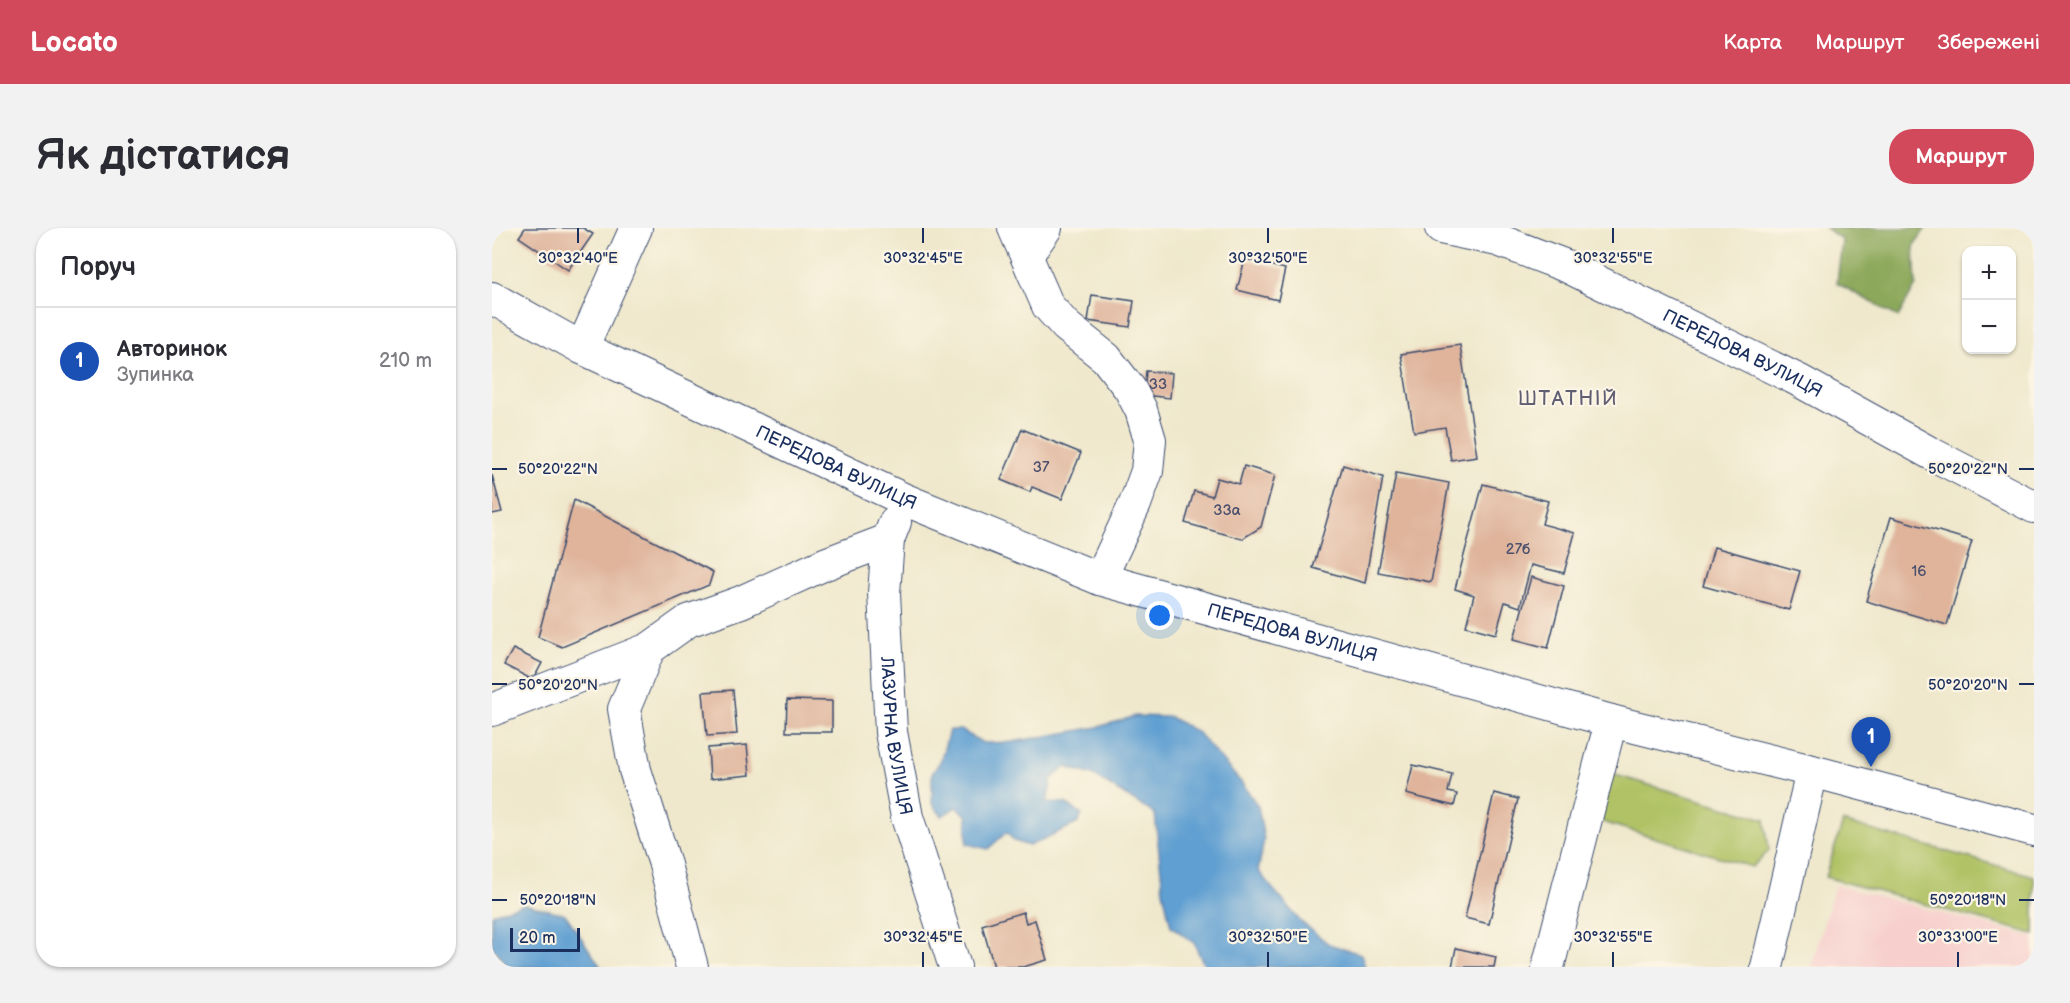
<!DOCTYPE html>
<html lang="uk">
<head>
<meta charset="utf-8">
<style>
	:root { --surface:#fff; --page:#f2f2f3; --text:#2b2b33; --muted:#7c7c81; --line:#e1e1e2; --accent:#d1495b }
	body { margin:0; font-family:"Balsamiq Sans",sans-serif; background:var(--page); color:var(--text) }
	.controls { position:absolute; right:18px; top:18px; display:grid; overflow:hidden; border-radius:12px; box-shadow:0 2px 4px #0004 }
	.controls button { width:54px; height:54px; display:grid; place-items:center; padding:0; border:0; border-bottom:2px solid var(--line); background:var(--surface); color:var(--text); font:30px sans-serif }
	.scale { position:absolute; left:18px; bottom:15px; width:70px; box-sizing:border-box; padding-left:6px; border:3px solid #1b2f5e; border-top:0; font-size:16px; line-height:21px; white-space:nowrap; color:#1b2f5e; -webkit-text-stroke:4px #fcf5e5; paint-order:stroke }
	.you { position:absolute; left:668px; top:388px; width:21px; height:21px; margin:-15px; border:4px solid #fff; border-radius:50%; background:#1a73e8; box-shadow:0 0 0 9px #1a73e833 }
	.badge { display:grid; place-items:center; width:39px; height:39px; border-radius:50%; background:var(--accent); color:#fff; font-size:20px; font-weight:700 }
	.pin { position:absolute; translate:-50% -50px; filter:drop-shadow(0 2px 3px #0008) }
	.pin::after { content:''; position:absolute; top:32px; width:21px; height:18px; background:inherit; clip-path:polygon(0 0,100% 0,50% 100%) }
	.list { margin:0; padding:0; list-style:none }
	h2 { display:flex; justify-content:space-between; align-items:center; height:78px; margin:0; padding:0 24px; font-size:26px }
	h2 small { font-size:20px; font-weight:400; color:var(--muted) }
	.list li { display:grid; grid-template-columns:39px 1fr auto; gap:18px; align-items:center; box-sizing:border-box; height:108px; padding:0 24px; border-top:2px solid var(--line) }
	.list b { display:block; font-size:22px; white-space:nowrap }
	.list p { margin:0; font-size:20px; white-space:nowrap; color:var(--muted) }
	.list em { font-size:20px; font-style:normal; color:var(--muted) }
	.map { position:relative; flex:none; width:1542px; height:739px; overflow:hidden; border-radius:24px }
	header { display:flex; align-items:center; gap:36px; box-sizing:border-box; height:84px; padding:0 30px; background:var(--accent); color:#fff }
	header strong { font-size:28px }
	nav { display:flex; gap:33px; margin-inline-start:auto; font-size:21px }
	.intro { display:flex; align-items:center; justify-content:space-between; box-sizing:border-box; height:144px; padding:0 36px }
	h1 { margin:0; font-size:42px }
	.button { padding:15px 27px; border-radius:24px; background:var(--accent); color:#fff; font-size:21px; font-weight:700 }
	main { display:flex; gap:36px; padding:0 36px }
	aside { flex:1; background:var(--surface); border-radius:24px; box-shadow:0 2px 4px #0004 }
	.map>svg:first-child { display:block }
	.built { fill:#f7d0ce }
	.green { fill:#b0c265; stroke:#667862; stroke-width:1.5 }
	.forest { fill:#8ca85a; stroke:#546c5c; stroke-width:1.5 }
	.water { fill:#5e9fd1; stroke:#3c6798; stroke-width:1.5 }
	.building { fill:#dfb49b }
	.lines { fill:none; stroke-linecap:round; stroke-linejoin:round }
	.minor-casing { stroke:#3b4b6e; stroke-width:34 }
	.minor { stroke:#fff; stroke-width:32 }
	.ticks { fill:none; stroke:#1b2f5e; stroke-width:2 }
	.labels { text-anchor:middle; stroke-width:4.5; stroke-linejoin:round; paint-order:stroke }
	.number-label { font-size:15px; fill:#4c506d }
	.street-label { font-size:18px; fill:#1b2f5e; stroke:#fcf5e5 }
	.neighbourhood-label { font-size:20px; letter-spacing:1.5px; fill:#605e73; stroke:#fcf5e5 }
	.ticks-label { font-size:15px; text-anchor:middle; fill:#1b2f5e; stroke:#fcf5e5; stroke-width:4.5; stroke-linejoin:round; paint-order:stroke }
</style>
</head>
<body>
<header>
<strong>Locato</strong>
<nav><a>Карта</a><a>Маршрут</a><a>Збережені</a></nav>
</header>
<div class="intro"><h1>Як дістатися</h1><a class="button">Маршрут</a></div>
<main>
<aside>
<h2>Поруч<small></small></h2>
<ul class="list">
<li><span class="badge" style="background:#1a4fb4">1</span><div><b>Авторинок</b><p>Зупинка</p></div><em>210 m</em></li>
</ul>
</aside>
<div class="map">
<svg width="1542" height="739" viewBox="0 0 1542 739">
	<rect width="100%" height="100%" fill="#fcf5e5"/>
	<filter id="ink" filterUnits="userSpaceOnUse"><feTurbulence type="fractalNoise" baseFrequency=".0167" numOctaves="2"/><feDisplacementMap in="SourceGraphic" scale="12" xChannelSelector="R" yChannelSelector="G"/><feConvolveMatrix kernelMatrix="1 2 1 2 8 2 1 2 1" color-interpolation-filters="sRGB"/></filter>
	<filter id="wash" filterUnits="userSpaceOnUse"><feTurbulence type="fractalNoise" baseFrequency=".008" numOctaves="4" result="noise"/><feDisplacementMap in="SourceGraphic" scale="24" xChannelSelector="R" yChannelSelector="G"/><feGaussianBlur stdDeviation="1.35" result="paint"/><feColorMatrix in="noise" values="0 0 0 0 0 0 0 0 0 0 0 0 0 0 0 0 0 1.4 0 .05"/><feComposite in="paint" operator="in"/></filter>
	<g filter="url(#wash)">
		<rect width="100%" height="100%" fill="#efe8cc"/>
		<path class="built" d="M 1343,657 L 1542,709 L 1542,739 L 1319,739 Z"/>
		<path class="green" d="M 1120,546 L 1273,591 L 1277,623 L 1260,639 L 1107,593 Z
			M 1351,594 L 1542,648 L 1542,706 L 1333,649 Z"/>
		<path class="forest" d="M 1334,0 L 1434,0 L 1422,17 L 1424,57 L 1406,89 L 1345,55 L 1350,12 Z"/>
		<path class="water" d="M 644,488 L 678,489 L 705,504 L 749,554 L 766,578 L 772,612 L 766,643 L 808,693 L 837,716 L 869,726 L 873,739 L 713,739 L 702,715 L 679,698 L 671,663 L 663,586 L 601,547 L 573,539 L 560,551 L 555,574 L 573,575 L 590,586 L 586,595 L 537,618 L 522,613 L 515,604 L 496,621 L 475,616 L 475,588 L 464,579 L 450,588 L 440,576 L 440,546 L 449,532 L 457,502 L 469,502 L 491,515 L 520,514 L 606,499 Z
			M 32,676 L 73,686 L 109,739 L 16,739 L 0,718 L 0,686 Z"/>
		<g id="blocks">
			<path class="building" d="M 33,0 L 91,0 L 101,6 L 76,42 L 27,9 Z
				M 753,31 L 793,41 L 786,72 L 745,62 Z
				M 600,67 L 642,73 L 638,99 L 596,93 Z
				M 968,117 L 985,228 L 959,232 L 953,199 L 922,204 L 909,126 Z
				M 654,143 L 680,145 L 678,170 L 652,167 Z
				M 530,201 L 589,225 L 570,271 L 540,259 L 538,264 L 509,252 Z
				M 851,237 L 891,249 L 873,355 L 821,340 Z
				M 752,238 L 783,247 L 769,299 L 750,311 L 693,295 L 702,263 L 720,268 L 725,250 L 747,256 Z
				M 904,245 L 957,255 L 939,354 L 886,344 Z
				M 0,247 L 10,284 L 0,286 Z
				M 991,256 L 1056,273 L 1050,296 L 1083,305 L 1072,345 L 1039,337 L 1028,379 L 1013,374 L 1004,406 L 974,398 L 982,367 L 963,361 Z
				M 82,272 L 221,344 L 217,357 L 70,419 L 46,409 Z
				M 1399,289 L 1480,313 L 1455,397 L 1374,373 Z
				M 1222,319 L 1308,343 L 1297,382 L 1211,358 Z
				M 1039,349 L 1072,358 L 1056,420 L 1022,411 Z
				M 21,421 L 50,435 L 41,452 L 12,437 Z
				M 241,462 L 245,506 L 215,508 L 211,464 Z
				M 295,472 L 340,473 L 340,504 L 294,504 Z
				M 255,517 L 258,547 L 218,551 L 216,520 Z
				M 921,537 L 960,546 L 956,564 L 965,566 L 962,578 L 914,566 Z
				M 1002,565 L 1026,571 L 997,696 L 973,690 Z
				M 531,684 L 534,695 L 543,692 L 555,732 L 531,739 L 502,739 L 490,697 Z
				M 964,720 L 1004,729 L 1002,739 L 960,739 Z"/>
		</g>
	</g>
	<g filter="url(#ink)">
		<use href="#blocks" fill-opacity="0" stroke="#3b4b6e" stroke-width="1.5"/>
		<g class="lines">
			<g class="minor-casing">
				<g id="minor">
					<path d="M 522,0 L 556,78 L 574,98 L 614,130 L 638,161 L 649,182 L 658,212 L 655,243 L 643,276 L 608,351"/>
					<path id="s1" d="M 949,0 L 1006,12 L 1074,38 L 1306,152 L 1440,226 L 1542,279"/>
					<path d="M 535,27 L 554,0"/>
					<path id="s2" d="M 0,70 L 90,120 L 411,271 L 608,351 L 1119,493 L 1320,543 L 1542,602"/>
					<path d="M 90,120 L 144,0"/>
					<path id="s3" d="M 403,294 L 396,312 L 392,365 L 399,504 L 415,589 L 463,739"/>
					<path d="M 0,482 L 157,421"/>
					<path d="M 200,739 L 172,633 L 143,542 L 132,481 L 157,421 L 196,393 L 249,374 L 333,336 L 396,312"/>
					<path d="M 1056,739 L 1119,493"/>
					<path d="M 1275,739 L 1320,543"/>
				</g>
			</g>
			<use href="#minor" class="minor"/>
		</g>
	</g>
	<path class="ticks" d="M 86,0 L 86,15M 431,0 L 431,15M 776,0 L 776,15M 1121,0 L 1121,15M 0,241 L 15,241M 1527,241 L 1542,241M 0,456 L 15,456M 1527,456 L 1542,456M 0,672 L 15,672M 1527,672 L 1542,672M 431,724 L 431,739M 776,724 L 776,739M 1121,724 L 1121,739M 1466,724 L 1466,739"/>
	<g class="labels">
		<g class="number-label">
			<text x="666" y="161">33</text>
			<text x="549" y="244">37</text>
			<text x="735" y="287">33а</text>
			<text x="1026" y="326">27б</text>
			<text x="1427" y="348">16</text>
		</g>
		<g class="street-label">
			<text dy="6" stroke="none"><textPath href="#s1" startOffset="328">ПЕРЕДОВА ВУЛИЦЯ</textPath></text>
			<text dy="6" stroke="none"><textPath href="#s2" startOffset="384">ПЕРЕДОВА ВУЛИЦЯ</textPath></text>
			<text dy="6" stroke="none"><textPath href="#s2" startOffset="870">ПЕРЕДОВА ВУЛИЦЯ</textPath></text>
			<text dy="6" stroke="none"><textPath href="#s3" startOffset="216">ЛАЗУРНА ВУЛИЦЯ</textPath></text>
		</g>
		<g class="neighbourhood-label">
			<text x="1076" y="177">ШТАТНІЙ</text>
		</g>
	</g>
	<g class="ticks-label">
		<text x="86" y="35">30°32'40"E</text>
		<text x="431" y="35">30°32'45"E</text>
		<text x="776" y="35">30°32'50"E</text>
		<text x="1121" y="35">30°32'55"E</text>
		<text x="66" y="246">50°20'22"N</text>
		<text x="1476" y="246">50°20'22"N</text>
		<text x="66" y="462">50°20'20"N</text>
		<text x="1476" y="462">50°20'20"N</text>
		<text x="66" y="677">50°20'18"N</text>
		<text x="1476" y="677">50°20'18"N</text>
		<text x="431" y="714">30°32'45"E</text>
		<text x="776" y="714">30°32'50"E</text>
		<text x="1121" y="714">30°32'55"E</text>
		<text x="1466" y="714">30°33'00"E</text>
	</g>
</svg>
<div class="controls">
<button>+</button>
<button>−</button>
</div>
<div class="scale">20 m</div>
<div class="you"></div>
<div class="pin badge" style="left:1379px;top:539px;background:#1a4fb4">1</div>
</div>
</main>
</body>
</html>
